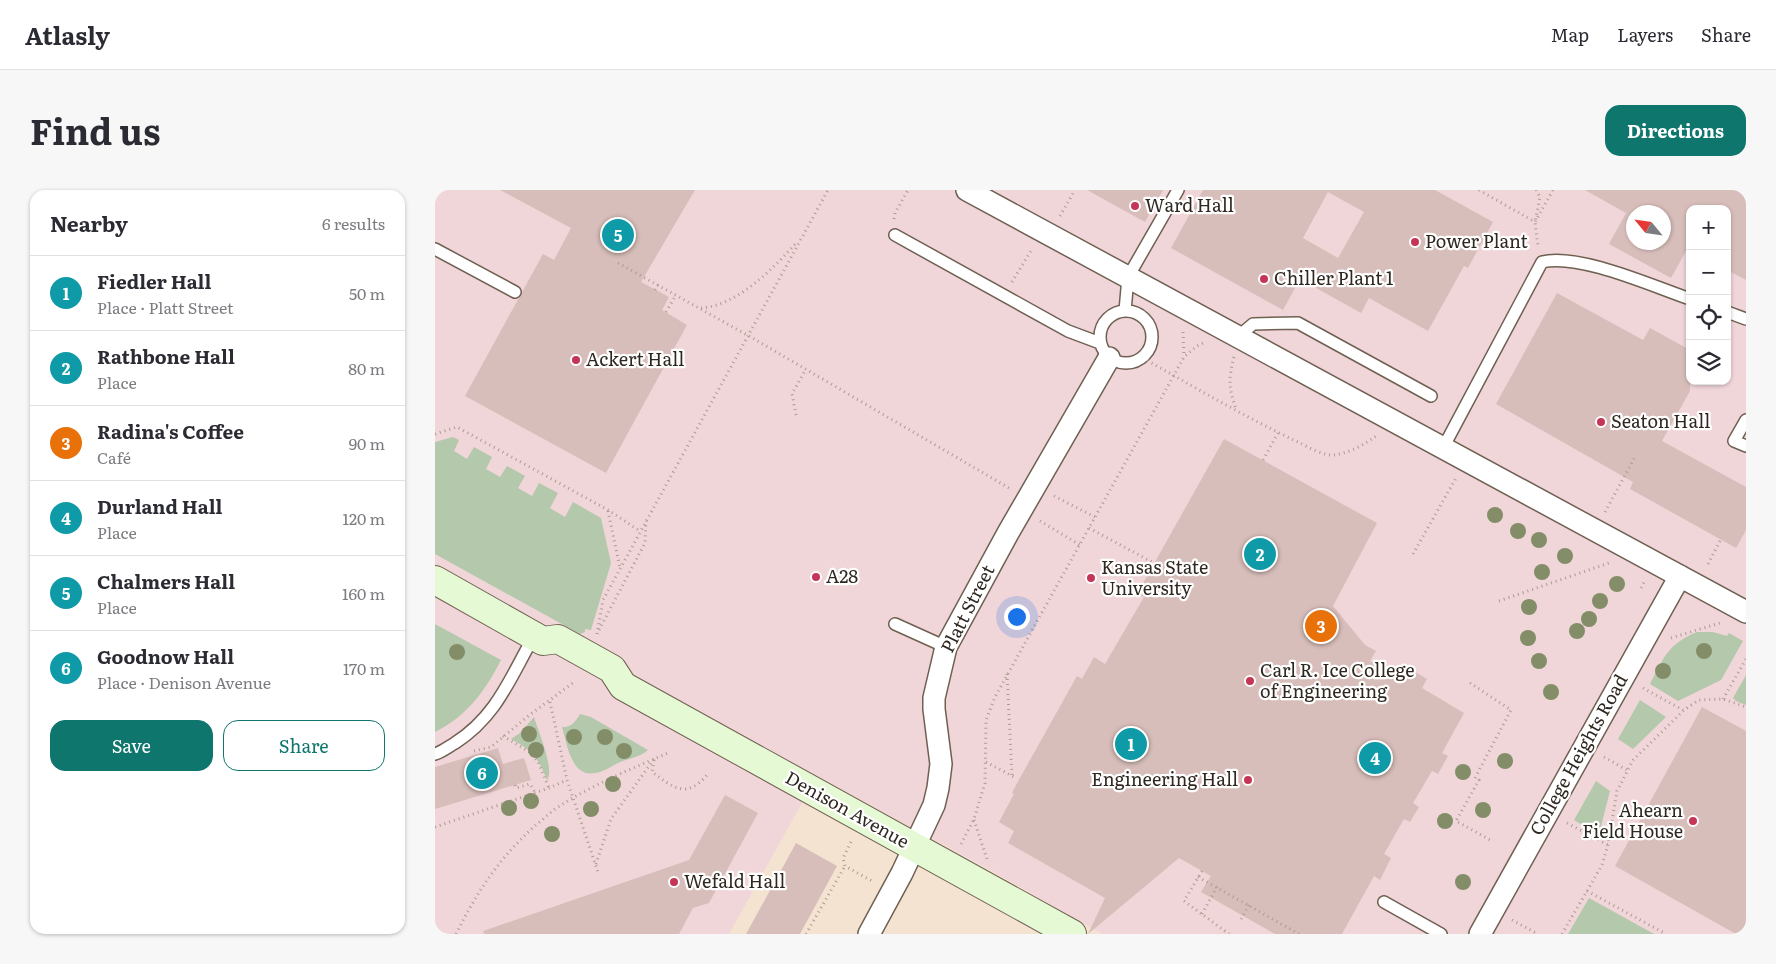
<!DOCTYPE html>
<html lang="en">
<head>
<meta charset="utf-8">
<style>
	:root { --surface:#fff; --page:#f7f7f7; --text:#2b2b33; --muted:#7c7c81; --line:#e1e1e2; --accent:#0f766e }
	body { margin:0; font-family:Literata,serif; background:var(--page); color:var(--text) }
	.controls { position:absolute; right:15px; top:15px; display:grid; overflow:hidden; border-radius:10px; box-shadow:0 1px 4px #0004 }
	.controls button { width:45px; height:45px; display:grid; place-items:center; padding:0; border:0; border-bottom:1px solid var(--line); background:var(--surface); color:var(--text); font:25px sans-serif }
	.compass { position:absolute; left:1191px; top:15px; width:45px; height:45px; border-radius:50%; background:var(--surface); box-shadow:0 1px 4px #0004; rotate:299deg }
	.you { position:absolute; left:581px; top:426px; width:18px; height:18px; margin:-12px; border:4px solid #fff; border-radius:50%; background:#1a73e8; box-shadow:0 0 0 8px #1a73e833 }
	.badge { display:grid; place-items:center; width:32px; height:32px; border-radius:50%; background:var(--accent); color:#fff; font-size:16px; font-weight:700 }
	.pin { position:absolute; translate:-50% -50%; border:2px solid #fff; box-shadow:0 1px 5px #0006 }
	.list { margin:0; padding:0; list-style:none }
	h2 { display:flex; justify-content:space-between; align-items:center; height:65px; margin:0; padding:0 20px; font-size:21px }
	h2 small { font-size:16px; font-weight:400; color:var(--muted) }
	.list li { display:grid; grid-template-columns:32px 1fr auto; gap:15px; align-items:center; box-sizing:border-box; height:75px; padding:0 20px; border-top:1px solid var(--line) }
	.list b { display:block; font-size:19px; white-space:nowrap }
	.list p { margin:0; font-size:16px; white-space:nowrap; color:var(--muted) }
	.list em { font-size:16px; font-style:normal; color:var(--muted) }
	.actions { display:flex; gap:10px; padding:15px 20px }
	.actions a { flex:1; padding:11px 0; border:1px solid var(--accent); border-radius:15px; text-align:center; font-size:18px; color:var(--accent) }
	.actions .main { background:var(--accent); color:#fff }
	.icon { flex:none; width:28px; height:28px; fill:none; stroke:currentColor; stroke-width:2; stroke-linecap:round; stroke-linejoin:round }
	.map { position:relative; flex:none; width:1311px; height:744px; overflow:hidden; border-radius:15px }
	header { display:flex; align-items:center; gap:30px; box-sizing:border-box; height:70px; padding:0 25px; background:var(--surface); border-bottom:1px solid var(--line) }
	header strong { font-size:24px }
	nav { display:flex; gap:28px; margin-inline-start:auto; font-size:18px }
	.intro { display:flex; align-items:center; justify-content:space-between; box-sizing:border-box; height:120px; padding:0 30px }
	h1 { margin:0; font-size:35px }
	.button { padding:12px 22px; border-radius:15px; background:var(--accent); color:#fff; font-size:18px; font-weight:700 }
	main { display:flex; gap:30px; padding:0 30px }
	aside { flex:1; background:var(--surface); border-radius:15px; box-shadow:0 1px 4px #0004 }
	.map>svg:first-child { display:block }
	.education { fill:#f0d5d9; fill-rule:evenodd }
	.green { fill:#b4c8ab }
	.building { fill:#d8beba; fill-rule:evenodd }
	.lines { fill:none; stroke-linecap:round; stroke-linejoin:round }
	.lane-casing { stroke:#6f6051; stroke-width:14 }
	.street-casing { stroke:#6f6051; stroke-width:24 }
	.secondary-casing { stroke:#6f6051; stroke-width:30 }
	.path { stroke:#ab9d90; stroke-width:3; stroke-dasharray:1 4; stroke-linecap:butt }
	.lane { stroke:#fff; stroke-width:11 }
	.street { stroke:#fff; stroke-width:21 }
	.secondary { stroke:#e5f9d4; stroke-width:28 }
	.tree { fill:#838d68 }
	.poi-dot { fill:#c43557; stroke:#fff; stroke-width:2 }
	.labels { text-anchor:middle; stroke-width:4.5; stroke-linejoin:round; paint-order:stroke }
	.poi-label { font-size:18px; fill:#2f2821; stroke:#fff; text-anchor:start }
	.street-label { font-size:18px; fill:#2f2821; stroke:#fff }
</style>
</head>
<body>
<header>
<strong>Atlasly</strong>
<nav><a>Map</a><a>Layers</a><a>Share</a></nav>
</header>
<div class="intro"><h1>Find us</h1><a class="button">Directions</a></div>
<main>
<aside>
<h2>Nearby<small>6 results</small></h2>
<ul class="list">
<li><span class="badge" style="background:#0f9aa8">1</span><div><b>Fiedler Hall</b><p>Place · Platt Street</p></div><em>50 m</em></li>
<li><span class="badge" style="background:#0f9aa8">2</span><div><b>Rathbone Hall</b><p>Place</p></div><em>80 m</em></li>
<li><span class="badge" style="background:#e8710a">3</span><div><b>Radina's Coffee</b><p>Café</p></div><em>90 m</em></li>
<li><span class="badge" style="background:#0f9aa8">4</span><div><b>Durland Hall</b><p>Place</p></div><em>120 m</em></li>
<li><span class="badge" style="background:#0f9aa8">5</span><div><b>Chalmers Hall</b><p>Place</p></div><em>160 m</em></li>
<li><span class="badge" style="background:#0f9aa8">6</span><div><b>Goodnow Hall</b><p>Place · Denison Avenue</p></div><em>170 m</em></li>
</ul>
<div class="actions"><a class="main">Save</a><a>Share</a></div>
</aside>
<div class="map">
<svg width="1311" height="744" viewBox="0 0 1311 744">
	<rect width="100%" height="100%" fill="#f5e3d2"/>
	<path class="education" d="M 0,0 L 1311,0 L 1311,744 L 667,744 L 557,681 L 382,586 L 294,744 L 0,744 ZM 1255,19 L 1292,19 L 1292,191 L 1255,191 ZM 1198,22 L 1228,22 L 1228,52 L 1198,52 Z"/>
	<path class="green" d="M 18,247 L 24,250 L 19,261 L 32,269 L 39,257 L 57,267 L 51,279 L 65,287 L 72,276 L 90,286 L 83,298 L 97,306 L 104,293 L 123,303 L 115,318 L 130,327 L 138,312 L 166,328 L 176,373 L 156,440 L 150,439 L 150,442 L 145,444 L 0,364 L 0,252 Z
		M 0,434 L 66,470 C 51,500 31,527 0,542 Z
		M 1262,442 L 1278,442 L 1292,446 L 1294,443 L 1308,451 L 1286,490 L 1243,511 L 1215,494 C 1229,467 1233,454 1262,442 Z
		M 1311,485 L 1311,515 L 1301,511 L 1298,508 Z
		M 1205,510 L 1231,527 L 1198,559 L 1183,549 Z
		M 145,524 L 156,527 L 213,560 C 207,566 193,569 185,572 C 177,576 168,582 160,583 C 136,588 132,553 127,537 C 136,538 141,531 145,524 Z
		M 99,527 C 103,541 120,579 112,590 C 102,566 99,562 76,549 L 85,543 Z
		M 1161,591 L 1175,601 L 1165,640 L 1160,643 L 1139,630 Z
		M 1154,708 L 1219,744 L 1133,744 Z"/>
	<path class="building" d="M 65,0 L 260,0 L 206,92 L 234,107 L 227,120 L 252,135 L 171,283 L 30,206 L 108,64 L 119,70 L 136,38 Z
		M 652,0 L 728,0 L 710,32 Z
		M 768,0 L 1000,0 L 1058,32 L 1033,78 L 1029,76 L 993,141 L 934,108 L 926,123 L 865,89 L 848,120 L 736,58 ZM 893,2 L 929,22 L 903,68 L 868,48 Z
		M 1150,0 L 1311,0 L 1311,90 L 1292,80 L 1292,19 L 1255,19 L 1255,54 L 1236,88 L 1174,54 L 1191,23 ZM 1198,22 L 1228,22 L 1228,52 L 1198,52 Z
		M 1122,103 L 1208,150 L 1215,138 L 1255,160 L 1255,201 L 1227,251 L 1311,297 L 1311,340 L 1301,358 L 1195,299 L 1198,292 L 1061,214 Z
		M 789,249 L 942,333 L 898,416 L 930,455 L 941,461 L 935,471 L 971,491 L 977,480 L 992,489 L 987,498 L 1029,523 L 1007,563 L 1013,566 L 1003,584 L 997,581 L 978,613 L 984,617 L 975,632 L 969,629 L 949,664 L 956,668 L 945,690 L 939,686 L 907,744 L 840,744 L 766,702 L 776,686 L 744,668 L 653,744 L 670,708 L 573,653 L 579,641 L 564,632 L 579,604 L 577,603 L 581,595 L 642,486 L 647,489 L 659,467 L 670,474 L 709,407 L 702,404 Z
		M 1267,517 L 1311,541 L 1311,744 L 1301,744 L 1180,676 Z
		M 63,558 L 68,574 L 89,568 L 96,590 L 0,619 L 0,577 Z
		M 290,605 L 323,623 L 274,713 L 258,718 L 244,744 L 49,744 L 48,741 L 254,670 Z
		M 361,653 L 402,676 L 365,744 L 311,744 Z"/>
	<g class="lines">
		<g class="lane-casing">
			<path id="lane" d="M 460,45 L 633,141 L 665,153
				M 0,59 L 80,102
				M665 147a26 26 0 1 1 52 0a26 26 0 1 1-52 0Z
				M 690,121 L 693,87 L 743,0
				M 1292,122 L 1311,129
				M 804,146 L 818,134 L 863,133 L 996,206
				M 1311,230 L 1299,251 L 1311,256
				M 1008,258 L 1107,72 C 1144,63 1217,96 1255,109
				M 460,434 L 511,457
				M 0,564 C 7,562 13,557 20,553 C 62,526 75,488 99,446
				M 949,712 L 1006,744"/>
		</g>
		<g class="street-casing">
			<path id="street" d="M 532,0 L 1311,422
				M 434,744 L 467,683 L 499,615 L 503,598 L 506,574 L 499,519 L 499,508 L 511,457 L 573,343 L 674,168
				M 1045,744 L 1245,386"/>
		</g>
		<g class="secondary-casing">
			<path id="secondary" d="M 0,390 L 108,451 L 123,449 L 177,479 L 188,496 L 637,744"/>
		</g>
		<path class="path" d="M 1044,0 L 1100,32 L 1118,0
			M 1101,0 L 1105,7 L 1100,32 L 1103,56
			M 625,26 L 640,0
			M 459,29 L 460,23 L 473,0
			M 183,73 L 314,146 L 574,298
			M 577,92 L 597,59
			M 220,100 L 223,95
			M 266,118 C 302,116 339,78 362,52
			M 231,122 L 241,105
			M 748,142 L 749,166
			M 799,167 C 793,189 794,199 801,219
			M 708,168 C 759,197 810,227 863,252 C 873,257 888,266 899,265 C 914,263 929,255 941,246
			M 361,225 L 357,204 L 371,179
			M 0,244 L 22,237 L 173,320 L 205,341
			M 828,270 L 843,243
			M 619,306 L 660,327
			M 173,321 L 185,378
			M 1170,322 L 1201,265
			M 605,331 L 645,355
			M 654,338 L 719,373
			M 978,364 L 1021,288
			M 1273,374 L 1286,349
			M 1206,398 L 1209,392
			M 1064,411 L 1174,373
			M 164,440 L 210,353 L 211,331
			M 162,444 L 168,410 L 393,0
			M 1236,448 L 1285,433
			M 572,484 L 577,586
			M 1035,493 L 1076,520 L 1040,588 L 1044,590 L 1021,631 L 1057,651
			M 1208,498 L 1248,520
			M 1288,509 L 1311,469
			M 115,512 L 132,590 L 163,682
			M 68,546 L 96,563 L 103,572 L 114,598
			M 39,561 L 56,557 L 92,527 L 139,492
			M 1169,567 L 1192,580
			M 219,570 L 217,582 C 239,598 251,609 272,585
			M 551,572 L 581,588
			M 80,595 L 81,598 L 95,594 L 100,602
			M 539,630 L 552,669
			M 1132,633 L 1173,655
			M 0,637 L 114,598 L 132,590
			M 416,652 L 408,668 L 410,676 L 437,691
			M 526,654 L 539,629 L 550,593 L 551,530 L 560,507 L 749,167 L 762,156 L 768,153
			M 161,674 L 176,629 L 219,569
			M 767,681 L 749,711 L 794,744
			M 763,687 L 864,744
			M 1152,701 L 1231,744
			M 767,724 L 782,697
			M 806,729 L 814,715
			M 1077,730 L 1103,744
			M 21,744 C 43,700 65,667 102,634 C 109,629 115,622 123,617 C 157,595 196,579 233,563
			M 371,744 L 410,676
			M 1127,744 L 1167,675 L 1173,655 L 1182,601 L 1198,570 L 1249,520 L 1264,510 L 1288,509 L 1311,517"/>
		<use href="#lane" class="lane"/>
		<use href="#street" class="street"/>
		<use href="#secondary" class="secondary"/>
	</g>
	<g class="tree">
		<circle cx="1060" cy="325" r="8"/>
		<circle cx="1083" cy="341" r="8"/>
		<circle cx="1104" cy="350" r="8"/>
		<circle cx="1130" cy="366" r="8"/>
		<circle cx="1107" cy="382" r="8"/>
		<circle cx="1182" cy="394" r="8"/>
		<circle cx="1165" cy="411" r="8"/>
		<circle cx="1094" cy="417" r="8"/>
		<circle cx="1154" cy="429" r="8"/>
		<circle cx="1142" cy="441" r="8"/>
		<circle cx="1093" cy="448" r="8"/>
		<circle cx="1269" cy="461" r="8"/>
		<circle cx="22" cy="462" r="8"/>
		<circle cx="1104" cy="471" r="8"/>
		<circle cx="1228" cy="481" r="8"/>
		<circle cx="1116" cy="502" r="8"/>
		<circle cx="94" cy="544" r="8"/>
		<circle cx="139" cy="547" r="8"/>
		<circle cx="170" cy="547" r="8"/>
		<circle cx="101" cy="560" r="8"/>
		<circle cx="189" cy="561" r="8"/>
		<circle cx="1070" cy="571" r="8"/>
		<circle cx="1028" cy="582" r="8"/>
		<circle cx="178" cy="594" r="8"/>
		<circle cx="96" cy="611" r="8"/>
		<circle cx="74" cy="618" r="8"/>
		<circle cx="156" cy="619" r="8"/>
		<circle cx="1048" cy="620" r="8"/>
		<circle cx="1010" cy="631" r="8"/>
		<circle cx="117" cy="644" r="8"/>
		<circle cx="1028" cy="692" r="8"/>
	</g>
	<g class="poi-dot">
		<circle cx="700" cy="16" r="5"/>
		<circle cx="980" cy="52" r="5"/>
		<circle cx="829" cy="89" r="5"/>
		<circle cx="141" cy="170" r="5"/>
		<circle cx="1166" cy="232" r="5"/>
		<circle cx="381" cy="387" r="5"/>
		<circle cx="656" cy="388" r="5"/>
		<circle cx="815" cy="491" r="5"/>
		<circle cx="813" cy="590" r="5"/>
		<circle cx="1258" cy="631" r="5"/>
		<circle cx="239" cy="692" r="5"/>
	</g>
	<g class="labels">
		<g class="poi-label">
			<text x="710" y="22">Ward Hall</text>
			<text x="990" y="58">Power Plant</text>
			<text x="839" y="95">Chiller Plant 1</text>
			<text x="151" y="176">Ackert Hall</text>
			<text x="1176" y="238">Seaton Hall</text>
			<text x="666" y="384">Kansas State<tspan x="666" dy="21">University</tspan></text>
			<text x="391" y="393">A28</text>
			<text x="825" y="487">Carl R. Ice College<tspan x="825" dy="21">of Engineering</tspan></text>
			<text x="803" y="596" text-anchor="end">Engineering Hall</text>
			<text x="1248" y="627" text-anchor="end">Ahearn<tspan x="1248" dy="21">Field House</tspan></text>
			<text x="249" y="698">Wefald Hall</text>
		</g>
		<g class="street-label">
			<text transform="translate(533 419) rotate(-63)" y="6">Platt Street</text>
			<text transform="translate(1144 565) rotate(-61)" y="6">College Heights Road</text>
			<text transform="translate(412 620) rotate(29)" y="6">Denison Avenue</text>
		</g>
	</g>
</svg>
<div class="controls">
<button>+</button>
<button>−</button>
<button><svg class="icon" aria-label="locate" viewBox="0 0 24 24"><circle cx="12" cy="12" r="6"/><path d="M12 2v4M12 18v4M2 12h4M18 12h4"/></svg></button>
<button><svg class="icon" aria-label="layers" viewBox="0 0 24 24"><path d="M12 4l9 5-9 5-9-5zM3 14l9 5 9-5"/></svg></button>
</div>
<svg class="compass" viewBox="-18 -18 36 36"><path d="M0-13l5 13h-10z" fill="#e53935"/><path d="M0 13l5-13h-10z" fill="#7c7c81"/></svg>
<div class="you"></div>
<div class="pin badge" style="left:696px;top:554px;background:#0f9aa8">1</div>
<div class="pin badge" style="left:825px;top:364px;background:#0f9aa8">2</div>
<div class="pin badge" style="left:886px;top:436px;background:#e8710a">3</div>
<div class="pin badge" style="left:940px;top:568px;background:#0f9aa8">4</div>
<div class="pin badge" style="left:183px;top:45px;background:#0f9aa8">5</div>
<div class="pin badge" style="left:47px;top:583px;background:#0f9aa8">6</div>
</div>
</main>
</body>
</html>
